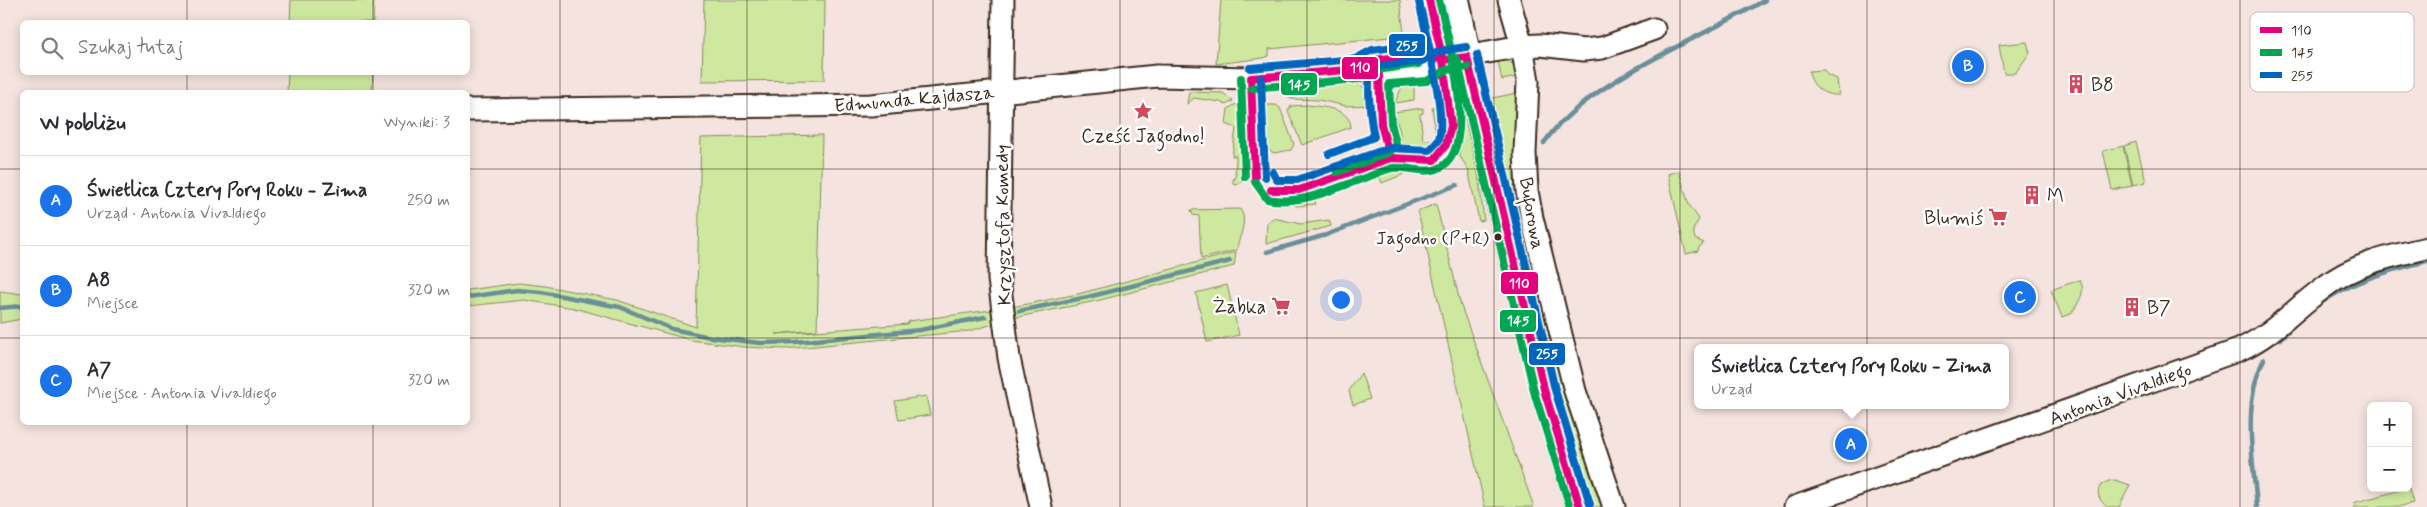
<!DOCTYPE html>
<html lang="pl">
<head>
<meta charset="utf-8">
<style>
	:root { --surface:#fff; --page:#f7f7f7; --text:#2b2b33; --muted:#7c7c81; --line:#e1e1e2; --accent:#1a73e8 }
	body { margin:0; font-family:Mynerve,sans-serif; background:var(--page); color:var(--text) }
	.controls { position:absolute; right:15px; bottom:15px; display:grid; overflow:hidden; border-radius:8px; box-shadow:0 2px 12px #0003 }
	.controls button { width:45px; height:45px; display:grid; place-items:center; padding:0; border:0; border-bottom:1px solid var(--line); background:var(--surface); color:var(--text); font:25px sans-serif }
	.you { position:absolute; left:1340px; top:299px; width:18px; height:18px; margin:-12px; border:4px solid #fff; border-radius:50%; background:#1a73e8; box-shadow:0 0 0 8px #1a73e833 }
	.badge { display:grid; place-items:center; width:32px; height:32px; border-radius:50%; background:var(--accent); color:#fff; font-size:16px; font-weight:700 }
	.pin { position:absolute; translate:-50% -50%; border:2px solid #fff; box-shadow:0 1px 5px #0006 }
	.popup { position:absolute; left:1694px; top:344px; width:315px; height:65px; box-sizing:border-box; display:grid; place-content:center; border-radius:8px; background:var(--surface); filter:drop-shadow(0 1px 4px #0005); font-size:16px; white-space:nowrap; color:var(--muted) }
	.popup b { font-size:19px; color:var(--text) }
	.popup::after { content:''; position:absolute; left:50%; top:100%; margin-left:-10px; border:10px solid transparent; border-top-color:var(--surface) }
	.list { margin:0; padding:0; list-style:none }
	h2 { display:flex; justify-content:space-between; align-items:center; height:65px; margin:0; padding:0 20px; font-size:21px }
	h2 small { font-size:16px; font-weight:400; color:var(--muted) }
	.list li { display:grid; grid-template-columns:32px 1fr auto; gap:15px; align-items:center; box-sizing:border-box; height:90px; padding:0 20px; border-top:1px solid var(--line) }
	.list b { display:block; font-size:19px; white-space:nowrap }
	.list p { margin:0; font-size:16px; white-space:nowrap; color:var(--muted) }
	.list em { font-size:16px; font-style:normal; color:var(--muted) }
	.icon { flex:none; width:28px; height:28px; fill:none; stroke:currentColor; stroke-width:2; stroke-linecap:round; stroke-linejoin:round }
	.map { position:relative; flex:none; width:2427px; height:507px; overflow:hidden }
	.search { position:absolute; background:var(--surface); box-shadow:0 2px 12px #0003; left:20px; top:20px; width:450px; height:55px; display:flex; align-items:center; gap:12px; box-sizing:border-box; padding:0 18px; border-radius:8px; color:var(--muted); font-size:19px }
	.panel { position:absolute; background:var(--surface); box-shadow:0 2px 12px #0003; left:20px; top:90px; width:450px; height:335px; border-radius:8px }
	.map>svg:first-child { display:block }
	.green { fill:#cee99f; stroke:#848a5e }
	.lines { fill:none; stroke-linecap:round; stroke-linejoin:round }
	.stream { stroke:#6a8f99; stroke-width:4.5 }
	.minor-casing { stroke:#3b2a1e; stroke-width:25 }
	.major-casing { stroke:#3b2a1e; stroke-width:30 }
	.minor { stroke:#fff; stroke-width:21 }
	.major { stroke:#fff; stroke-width:26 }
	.bus-1-casing { stroke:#fff; stroke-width:11 }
	.bus-2-casing { stroke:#fff; stroke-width:11 }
	.bus-3-casing { stroke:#fff; stroke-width:11 }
	.bus-1 { stroke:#e5007d; stroke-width:8 }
	.bus-2 { stroke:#00a651; stroke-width:8 }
	.bus-3 { stroke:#0065bd; stroke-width:8 }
	.grid { fill:none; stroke:#3b2a1e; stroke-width:1; stroke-opacity:0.55 }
	.bus-dot { fill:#3b2a1e; stroke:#fff; stroke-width:2 }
	.labels { text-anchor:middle; stroke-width:5; stroke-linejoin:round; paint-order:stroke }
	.bus-label { font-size:18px; fill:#3b2a1e; stroke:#fff; text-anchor:end }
	.poi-label { font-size:19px; fill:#3b2a1e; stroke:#fff; text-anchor:start }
	.street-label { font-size:19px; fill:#3b2a1e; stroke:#fff }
	.key { fill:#fff; stroke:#c4bfbc; stroke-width:1 }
	.key-label { font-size:14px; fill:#3b2a1e }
	.line-badge { stroke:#fff; stroke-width:2 }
	.badge-label { font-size:14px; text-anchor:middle; font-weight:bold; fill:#fff }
</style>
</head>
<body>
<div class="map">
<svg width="2427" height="507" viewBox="0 0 2427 507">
	<rect width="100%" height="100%" fill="#f4e3df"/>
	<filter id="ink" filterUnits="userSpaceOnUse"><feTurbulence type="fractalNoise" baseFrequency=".02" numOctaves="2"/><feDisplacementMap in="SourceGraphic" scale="10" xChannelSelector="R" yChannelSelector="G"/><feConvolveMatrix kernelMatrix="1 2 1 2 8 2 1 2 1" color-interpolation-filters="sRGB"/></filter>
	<g filter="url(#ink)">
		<path class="green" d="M 291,0 L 374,0 L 373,22 L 290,22 Z
			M 704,0 L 825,0 L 824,80 L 702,81 Z
			M 1221,0 L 1400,0 L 1404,33 L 1402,35 L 1390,37 L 1269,49 L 1269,56 L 1263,58 L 1216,64 Z
			M 2027,42 L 2030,53 L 2015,73 L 2004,73 L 1999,45 Z
			M 1506,60 L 1515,65 L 1517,77 L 1502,80 L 1498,61 Z
			M 1824,70 L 1827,75 L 1837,79 L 1839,95 C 1824,96 1811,87 1809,71 Z
			M 288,73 L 373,73 L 372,92 L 287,92 Z
			M 1414,80 L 1414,100 L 1395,103 L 1401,89 Z
			M 1356,83 L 1365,88 L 1370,105 L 1346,106 L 1319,100 L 1291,99 L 1283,93 L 1283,87 Z
			M 1189,92 L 1223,93 L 1233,101 L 1226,105 L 1220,102 L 1194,98 L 1187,104 Z
			M 1521,92 L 1518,142 L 1607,507 L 1590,507 L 1563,424 L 1493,121 L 1497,119 L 1496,116 L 1492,117 L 1488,99 Z
			M 1236,104 L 1239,112 L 1243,178 L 1239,184 L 1235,185 L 1233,183 L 1233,179 L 1235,179 L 1236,156 L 1232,156 L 1236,128 L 1226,124 L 1228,109 Z
			M 1461,104 L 1463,104 L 1477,166 L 1484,220 L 1479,221 L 1468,169 L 1459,155 L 1463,139 Z
			M 1262,105 L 1276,105 L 1280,108 L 1294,144 L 1291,150 L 1274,153 L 1266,148 Z
			M 1307,105 C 1323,107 1350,108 1351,127 L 1302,145 L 1288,111 L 1291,106 Z
			M 1443,106 L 1445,126 L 1440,143 L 1436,137 L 1432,107 Z
			M 1423,108 L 1423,113 L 1420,114 L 1423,140 L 1431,140 L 1436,148 L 1422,151 L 1402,150 L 1400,147 L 1400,132 L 1394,112 Z
			M 822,135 L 817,330 L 776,334 L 907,324 L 909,321 L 991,310 L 993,324 L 969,331 L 784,349 L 745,347 L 691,340 L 574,308 L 524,300 L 468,306 L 468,290 L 519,283 L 545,286 L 617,300 L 696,327 L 701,138 Z
			M 2136,142 L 2146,182 L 2133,185 L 2124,146 Z
			M 2123,146 L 2132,186 L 2112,190 L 2103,151 Z
			M 1393,162 L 1420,165 L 1421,167 L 1382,183 L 1376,166 Z
			M 1679,171 L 1689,205 L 1699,219 L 1693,230 L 1695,239 L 1704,243 L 1699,247 L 1698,251 L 1686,254 L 1668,174 Z
			M 1311,191 L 1316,204 L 1297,206 L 1286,202 L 1288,200 Z
			M 1436,204 L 1461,306 L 1534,507 L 1485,507 L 1418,211 Z
			M 1240,209 C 1249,222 1238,237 1237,250 L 1201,259 L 1199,216 L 1193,215 L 1191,210 Z
			M 1273,218 L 1301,224 L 1329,220 L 1331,226 L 1266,244 L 1267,223 Z
			M 1236,252 L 1234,266 L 1096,301 L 1013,318 L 1012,307 L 1078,294 Z
			M 2079,280 C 2088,290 2077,305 2071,314 L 2062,317 L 2051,290 Z
			M 1227,285 L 1239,335 L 1207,342 L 1196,293 Z
			M 0,291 L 22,294 L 22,319 L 0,323 Z
			M 1361,373 L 1370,399 L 1353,405 L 1349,391 Z
			M 926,396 L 930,415 L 899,420 L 895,401 Z
			M 2115,480 L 2130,485 L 2119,507 L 2107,507 C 2093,495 2096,482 2115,480 Z
			M 2409,488 L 2413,503 L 2398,507 L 2354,507 L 2353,503 Z"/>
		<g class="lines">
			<path class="stream" d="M 1544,143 C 1586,81 1701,39 1765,0
				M 1267,252 L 1326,235 L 1457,185
				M 468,297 L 517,290 L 541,292 L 620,307 L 672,329 L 710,337 L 760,343 L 795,342 L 920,330 L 985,317
				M 2318,305 C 2352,281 2387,271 2427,261
				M 0,308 L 22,306
				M 1019,311 L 1088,297 L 1230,261
				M 2280,339 L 2295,324
				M 2257,507 C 2253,459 2242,403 2264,359"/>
			<g class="minor-casing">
				<path id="minor" d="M 1003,0 L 999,279 L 1009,358 L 1041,507
					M 1509,0 L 1522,46 L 1528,81 L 1525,153 L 1527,191 L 1532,218 L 1575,391 L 1614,507
					M 1358,69 L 1374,60 L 1422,54 L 1443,60
					M 468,110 L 871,105 L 1157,76 L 1251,78 L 1358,69 L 1379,75 L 1425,71 L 1443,60 L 1522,46 L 1540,45 L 1584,50 L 1602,48 L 1654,29
					M 1795,507 L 2239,350 C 2274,334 2293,310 2323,288 C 2353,264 2391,256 2427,248"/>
			</g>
			<g class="major-casing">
				<path id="major" d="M 1456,0 L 1481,122 L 1545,393 L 1580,507"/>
			</g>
			<use href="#minor" class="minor"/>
			<use href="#major" class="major"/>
			<g class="bus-1-casing">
				<path id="bus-1" d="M 1467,57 L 1545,393 L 1580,507
					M 1379,75 L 1381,124 L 1386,143
					M 1251,78 L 1358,69 L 1374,60 L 1422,54 L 1443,60 L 1467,57
					M 1251,78 L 1255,177
					M 1271,190 L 1299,190 L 1391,158 L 1434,160 L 1446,145 L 1451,126 L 1443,60 L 1429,0"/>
			</g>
			<g class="bus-2-casing">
				<path id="bus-2" d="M 1457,59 L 1535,395 L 1570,507
					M 1241,78 L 1245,177
					M 1252,88 L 1360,79 L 1377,70 L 1418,64
					M 1337,172 L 1390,152 L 1396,143 L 1391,123 L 1389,84 L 1427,81 L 1446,70 L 1468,67
					M 1255,182 L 1267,199 C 1302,206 1338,187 1370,176 C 1377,173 1385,170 1392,168 C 1406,166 1424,174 1437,169 C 1482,153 1447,34 1439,0"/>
			</g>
			<g class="bus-3-casing">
				<path id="bus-3" d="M 1477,55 L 1555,390 L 1590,504
					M 1250,68 L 1355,59 L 1372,50 L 1416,44
					M 1261,78 L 1265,177
					M 1329,154 L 1374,137 C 1371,124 1365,77 1373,67 L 1422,61 L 1440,51 L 1466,47
					M 1273,172 L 1277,180 L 1297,180 L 1389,148 L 1430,150 C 1432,147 1436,144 1438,141 C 1448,120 1425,28 1419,2"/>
			</g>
			<use href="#bus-1" class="bus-1"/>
			<use href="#bus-2" class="bus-2"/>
			<use href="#bus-3" class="bus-3"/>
		</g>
	</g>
	<path class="grid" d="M 187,0 L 187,22M 373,0 L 373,22M 560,0 L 560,507M 747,0 L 747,507M 933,0 L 933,507M 1120,0 L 1120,507M 1307,0 L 1307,507M 1494,0 L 1494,507M 1680,0 L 1680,507M 1867,0 L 1867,507M 2054,0 L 2054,507M 2240,0 L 2240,507M 187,72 L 187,92M 373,72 L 373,92M 0,169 L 22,169M 468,169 L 2427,169M 0,338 L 22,338M 468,338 L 2427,338M 187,422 L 187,507M 373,422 L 373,507"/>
	<defs>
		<g id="building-bare" transform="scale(1.5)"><path d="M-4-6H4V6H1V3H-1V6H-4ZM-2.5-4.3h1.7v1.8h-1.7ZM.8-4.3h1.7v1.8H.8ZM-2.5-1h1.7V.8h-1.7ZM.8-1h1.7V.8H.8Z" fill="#d1495b" stroke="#fff" stroke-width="2.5" paint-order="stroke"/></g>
		<g id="sight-bare" transform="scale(1.5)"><path d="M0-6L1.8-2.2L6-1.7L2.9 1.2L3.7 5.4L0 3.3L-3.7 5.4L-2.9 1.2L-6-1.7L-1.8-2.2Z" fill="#d1495b" stroke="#fff" stroke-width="2.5" paint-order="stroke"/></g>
		<g id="supermarket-bare" transform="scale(1.5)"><path d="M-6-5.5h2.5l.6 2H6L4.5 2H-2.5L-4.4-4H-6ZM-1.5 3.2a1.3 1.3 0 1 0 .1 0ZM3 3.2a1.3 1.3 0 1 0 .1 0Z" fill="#d1495b" stroke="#fff" stroke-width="2.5" paint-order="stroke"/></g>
	</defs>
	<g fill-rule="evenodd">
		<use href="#building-bare" x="2076" y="84"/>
		<use href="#sight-bare" x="1143" y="111"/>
		<use href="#building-bare" x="2032" y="195"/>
		<use href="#supermarket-bare" x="1998" y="217"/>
		<use href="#supermarket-bare" x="1281" y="306"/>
		<use href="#building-bare" x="2132" y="307"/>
	</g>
	<circle class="bus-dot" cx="1498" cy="237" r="4.5"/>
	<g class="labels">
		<g class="bus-label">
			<text x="1489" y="244">Jagodno (P+R)</text>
		</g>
		<g class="poi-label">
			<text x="2091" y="91">B8</text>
			<text x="1143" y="142" text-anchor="middle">Cześć Jagodno!</text>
			<text x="2047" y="202">M</text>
			<text x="1983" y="224" text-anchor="end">Blumiś</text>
			<text x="1266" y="313" text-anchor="end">Żabka</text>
			<text x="2147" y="314">B7</text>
		</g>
		<g class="street-label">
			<text transform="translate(914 98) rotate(-5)" y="7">Edmunda Kajdasza</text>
			<text transform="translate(1533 213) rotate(80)" y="7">Buforowa</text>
			<text transform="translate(1002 225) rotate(-91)" y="7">Krzysztofa Komedy</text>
			<text transform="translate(2120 393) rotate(-20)" y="7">Antonia Vivaldiego</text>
		</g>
	</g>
	<rect x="2250" y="12" width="164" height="80" rx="8" class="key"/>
	<rect x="2260" y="27" width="22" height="6" fill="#e5007d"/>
	<rect x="2260" y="49" width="22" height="7" fill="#00a651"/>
	<rect x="2260" y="72" width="22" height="6" fill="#0065bd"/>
	<g class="key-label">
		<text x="2291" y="35">110</text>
		<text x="2291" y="57">145</text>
		<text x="2291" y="80">255</text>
	</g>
	<g class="line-badge">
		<rect x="1388" y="33" width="38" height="24" rx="5" fill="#0065bd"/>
		<rect x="1341" y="56" width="38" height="24" rx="5" fill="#e5007d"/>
		<rect x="1280" y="72" width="38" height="24" rx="5" fill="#00a651"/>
		<rect x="1500" y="271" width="39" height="24" rx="5" fill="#e5007d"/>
		<rect x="1499" y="309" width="38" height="24" rx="5" fill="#00a651"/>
		<rect x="1528" y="342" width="38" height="24" rx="5" fill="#0065bd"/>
	</g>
	<g class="badge-label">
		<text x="1407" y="50">255</text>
		<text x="1360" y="72">110</text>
		<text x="1299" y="89">145</text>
		<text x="1519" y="288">110</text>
		<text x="1518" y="325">145</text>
		<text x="1547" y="358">255</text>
	</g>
</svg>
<div class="controls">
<button>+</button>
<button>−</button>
</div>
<div class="you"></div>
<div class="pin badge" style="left:1851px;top:444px">A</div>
<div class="popup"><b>Świetlica Cztery Pory Roku - Zima</b>Urząd</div>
<div class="pin badge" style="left:1968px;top:66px">B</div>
<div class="pin badge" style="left:2020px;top:297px">C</div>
<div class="search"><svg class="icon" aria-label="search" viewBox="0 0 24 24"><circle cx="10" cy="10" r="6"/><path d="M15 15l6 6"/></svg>Szukaj tutaj</div>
<section class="panel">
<h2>W pobliżu<small>Wyniki: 3</small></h2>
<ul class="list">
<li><span class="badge">A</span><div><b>Świetlica Cztery Pory Roku - Zima</b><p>Urząd · Antonia Vivaldiego</p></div><em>250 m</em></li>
<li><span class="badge">B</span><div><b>A8</b><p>Miejsce</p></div><em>320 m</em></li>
<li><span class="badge">C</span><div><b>A7</b><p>Miejsce · Antonia Vivaldiego</p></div><em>320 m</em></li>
</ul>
</section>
</div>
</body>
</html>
